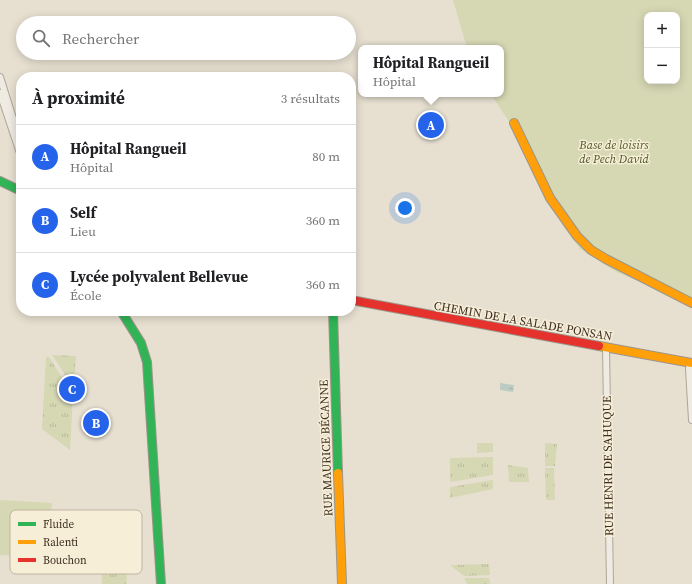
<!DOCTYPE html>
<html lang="fr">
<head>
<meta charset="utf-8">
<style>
	:root { --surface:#fff; --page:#f6f6f6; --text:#202124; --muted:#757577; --line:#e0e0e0; --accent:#2563eb }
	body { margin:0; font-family:"Source Serif 4",serif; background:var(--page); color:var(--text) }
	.controls { position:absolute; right:12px; top:12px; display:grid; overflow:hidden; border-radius:8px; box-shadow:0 2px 10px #0003 }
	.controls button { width:36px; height:36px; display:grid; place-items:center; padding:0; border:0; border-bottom:1px solid var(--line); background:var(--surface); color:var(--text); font:20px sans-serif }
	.you { position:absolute; left:405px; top:208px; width:14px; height:14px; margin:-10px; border:3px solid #fff; border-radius:50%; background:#1a73e8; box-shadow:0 0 0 6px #1a73e833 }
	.badge { display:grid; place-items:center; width:26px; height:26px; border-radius:50%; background:var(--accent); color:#fff; font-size:13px; font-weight:700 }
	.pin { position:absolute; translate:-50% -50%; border:2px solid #fff; box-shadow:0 1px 4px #0006 }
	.popup { position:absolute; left:358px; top:45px; width:146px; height:52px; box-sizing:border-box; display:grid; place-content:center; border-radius:8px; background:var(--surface); filter:drop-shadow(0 1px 3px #0005); font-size:13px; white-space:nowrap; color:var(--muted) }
	.popup b { font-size:15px; color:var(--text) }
	.popup::after { content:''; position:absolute; left:50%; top:100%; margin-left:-8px; border:8px solid transparent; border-top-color:var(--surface) }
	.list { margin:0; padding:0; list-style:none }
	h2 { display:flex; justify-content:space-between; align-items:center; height:52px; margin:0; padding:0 16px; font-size:17px }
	h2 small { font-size:13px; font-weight:400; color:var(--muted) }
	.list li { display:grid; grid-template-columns:26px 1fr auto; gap:12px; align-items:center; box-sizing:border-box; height:64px; padding:0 16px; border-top:1px solid var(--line) }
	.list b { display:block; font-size:15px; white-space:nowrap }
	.list p { margin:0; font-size:13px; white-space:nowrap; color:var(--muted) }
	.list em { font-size:13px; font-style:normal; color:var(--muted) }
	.icon { flex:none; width:22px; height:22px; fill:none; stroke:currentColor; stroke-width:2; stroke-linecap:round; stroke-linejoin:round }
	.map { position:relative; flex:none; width:692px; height:584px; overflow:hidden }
	.search { position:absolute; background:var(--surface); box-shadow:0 2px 10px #0003; left:16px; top:16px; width:340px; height:44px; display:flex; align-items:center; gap:10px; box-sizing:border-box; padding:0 14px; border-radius:22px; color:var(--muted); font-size:15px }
	.panel { position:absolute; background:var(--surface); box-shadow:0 2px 10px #0003; left:16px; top:72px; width:340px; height:244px; border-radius:16px }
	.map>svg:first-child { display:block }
	.grass { fill:url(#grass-tufts) }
	.park { fill:#d6d7b3; fill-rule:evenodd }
	.water { fill:url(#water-ripples) }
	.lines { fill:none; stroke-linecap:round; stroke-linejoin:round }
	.street-casing { stroke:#ada599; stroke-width:8 }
	.fast-casing { stroke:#9c958a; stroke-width:10 }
	.slow-casing { stroke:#9c958a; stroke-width:10 }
	.jam-casing { stroke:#9c958a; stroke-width:10 }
	.street { stroke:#efebe3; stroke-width:6 }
	.fast { stroke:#30b455; stroke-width:8 }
	.slow { stroke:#ff9f0a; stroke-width:8 }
	.jam { stroke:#e5322d; stroke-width:8 }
	.labels { text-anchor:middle; stroke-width:3; stroke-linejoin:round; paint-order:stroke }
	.park-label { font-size:12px; font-style:italic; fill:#4d5a26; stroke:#f7eed8 }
	.street-label { font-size:12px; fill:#3d2e20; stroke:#f7eed8 }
	.key { fill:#f7eed8; stroke:#bfb4a1; stroke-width:1 }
	.key-label { font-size:11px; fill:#3d2e20 }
</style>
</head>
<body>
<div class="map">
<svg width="692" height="584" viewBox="0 0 692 584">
	<defs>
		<pattern id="grass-tufts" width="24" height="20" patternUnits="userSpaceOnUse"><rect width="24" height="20" fill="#d6d7b3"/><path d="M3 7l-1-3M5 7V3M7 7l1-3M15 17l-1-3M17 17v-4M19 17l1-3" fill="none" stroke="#b9b99a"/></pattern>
		<pattern id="water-ripples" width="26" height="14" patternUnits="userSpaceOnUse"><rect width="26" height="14" fill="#bcccc2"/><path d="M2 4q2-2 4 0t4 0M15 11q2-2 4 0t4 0" fill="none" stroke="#a2b0a6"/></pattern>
	</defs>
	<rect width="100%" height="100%" fill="#e7e0d1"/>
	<path class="grass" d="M 52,355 L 76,356 L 74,388 Z
		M 46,357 L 49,357 L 73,395 L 70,450 L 42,429 Z
		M 545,443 L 557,444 L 555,466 L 545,466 Z
		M 493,457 L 493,475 L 450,482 L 450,458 Z
		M 508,465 L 528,468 L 529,482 L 509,482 Z
		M 545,468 L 554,468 L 555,500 L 546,500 Z
		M 493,480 L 493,489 L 450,498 L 450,487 Z
		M 113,513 L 120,518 L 123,525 L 127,584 L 102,584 L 99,521 L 106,514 Z
		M 489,564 L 490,575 L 464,576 L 450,565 Z
		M 464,578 L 489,578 L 490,584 L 467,584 Z"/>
	<path class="park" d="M 453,0 L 692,0 L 692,302 L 618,273 L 580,249 L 564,227 L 508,120 L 491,94 L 501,94 L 501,48 L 467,48 ZM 647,15 L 677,15 L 677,81 L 647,81 Z
		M 477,443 L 493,443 L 493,452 L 477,453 Z
		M 0,500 L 52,503 L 48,558 L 0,555 Z"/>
	<path class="water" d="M 500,383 L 514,385 L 513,392 L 500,390 Z"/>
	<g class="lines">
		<g class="street-casing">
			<path id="street" d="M 0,77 L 21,144
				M 0,93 L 21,156
				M 606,348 L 610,584
				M 690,362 L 689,369 L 692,420"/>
		</g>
		<g class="fast-casing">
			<path id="fast" d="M 0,181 L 21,191
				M 121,311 L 141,343 L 147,362 L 161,584
				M 333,311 L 338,473"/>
		</g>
		<g class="slow-casing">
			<path id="slow" d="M 514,123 L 550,198 L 577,236 L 591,250 L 606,259 L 692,303
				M 599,346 L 692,363
				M 338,473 L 342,584"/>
		</g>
		<g class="jam-casing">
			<path id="jam" d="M 351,300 L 599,346"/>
		</g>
		<use href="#street" class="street"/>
		<use href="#fast" class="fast"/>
		<use href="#slow" class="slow"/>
		<use href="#jam" class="jam"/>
	</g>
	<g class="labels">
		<g class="park-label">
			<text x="614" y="149">Base de loisirs<tspan x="614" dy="14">de Pech David</tspan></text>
		</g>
		<g class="street-label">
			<text transform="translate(523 321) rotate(10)" y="4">CHEMIN DE LA SALADE PONSAN</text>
			<text transform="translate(326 448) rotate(-92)" y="4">RUE MAURICE BÉCANNE</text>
			<text transform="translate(608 466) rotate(-91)" y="4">RUE HENRI DE SAHUQUE</text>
		</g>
	</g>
	<rect x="10" y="510" width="132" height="64" rx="6" class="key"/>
	<rect x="18" y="522" width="18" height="4" fill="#30b455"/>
	<rect x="18" y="540" width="18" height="4" fill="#ff9f0a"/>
	<rect x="18" y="558" width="18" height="4" fill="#e5322d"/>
	<g class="key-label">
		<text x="43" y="528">Fluide</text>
		<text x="43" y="546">Ralenti</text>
		<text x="43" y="564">Bouchon</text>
	</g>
</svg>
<div class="controls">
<button>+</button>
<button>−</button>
</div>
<div class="you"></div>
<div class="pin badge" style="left:431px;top:125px">A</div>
<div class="popup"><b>Hôpital Rangueil</b>Hôpital</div>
<div class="pin badge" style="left:96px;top:423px">B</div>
<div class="pin badge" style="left:72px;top:389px">C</div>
<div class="search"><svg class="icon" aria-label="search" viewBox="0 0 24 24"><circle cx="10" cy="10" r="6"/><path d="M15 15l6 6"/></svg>Rechercher</div>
<section class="panel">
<h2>À proximité<small>3 résultats</small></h2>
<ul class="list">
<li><span class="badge">A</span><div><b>Hôpital Rangueil</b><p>Hôpital</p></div><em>80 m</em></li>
<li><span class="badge">B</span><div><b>Self</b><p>Lieu</p></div><em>360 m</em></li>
<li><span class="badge">C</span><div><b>Lycée polyvalent Bellevue</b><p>École</p></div><em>360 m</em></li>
</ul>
</section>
</div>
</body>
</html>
